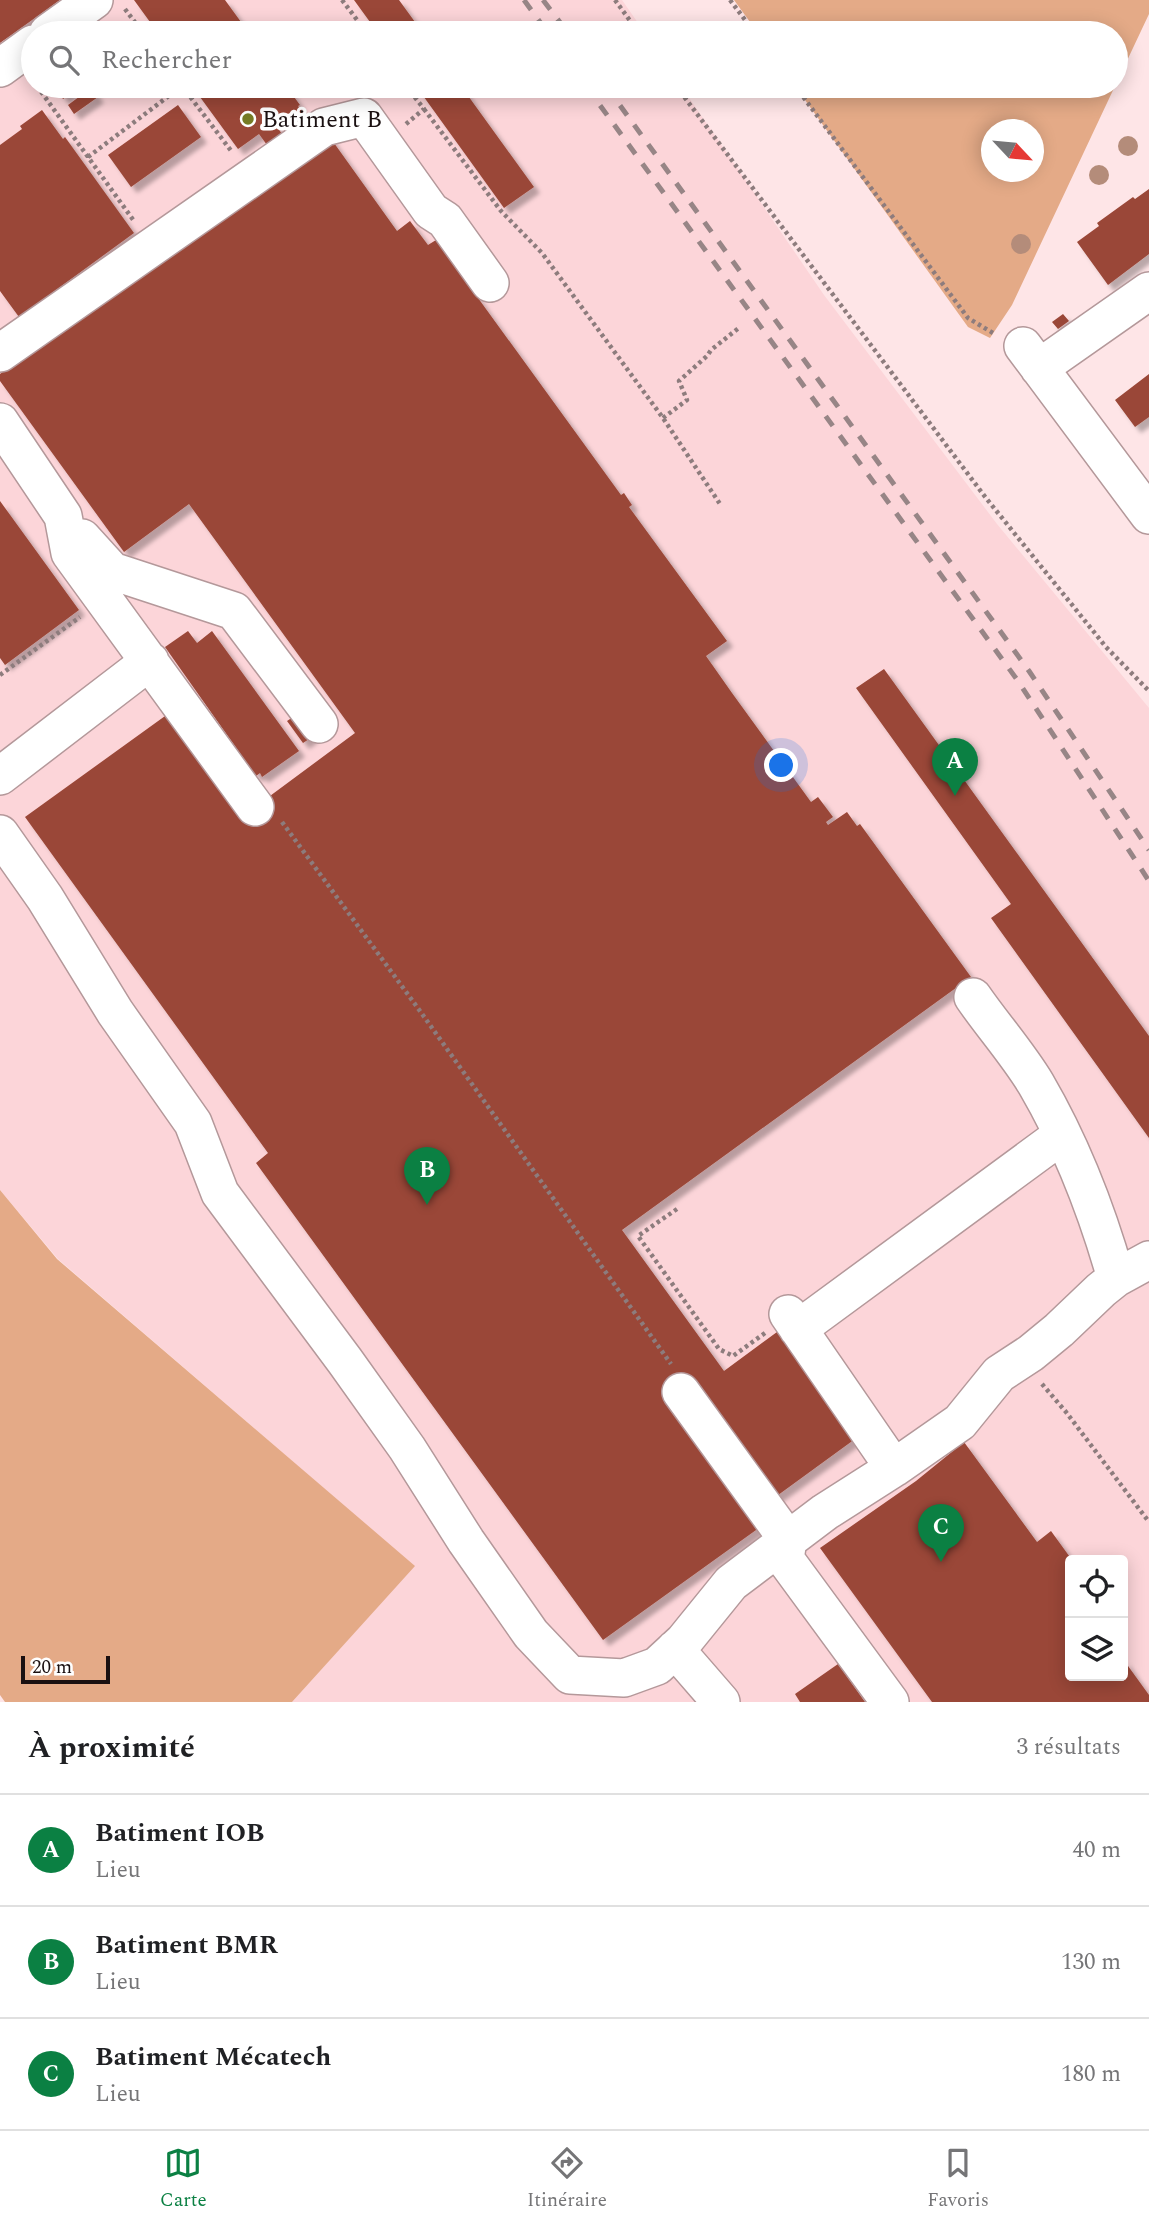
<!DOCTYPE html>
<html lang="fr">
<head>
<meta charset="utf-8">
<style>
	:root { --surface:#fff; --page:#f6f6f6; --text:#202124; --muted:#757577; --line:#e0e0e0; --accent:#0b8043 }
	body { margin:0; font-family:Spectral,serif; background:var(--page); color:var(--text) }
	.controls { position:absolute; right:21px; bottom:21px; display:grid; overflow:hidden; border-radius:7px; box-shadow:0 4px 18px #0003 }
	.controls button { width:63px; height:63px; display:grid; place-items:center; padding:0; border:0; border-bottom:2px solid var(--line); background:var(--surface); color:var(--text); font:35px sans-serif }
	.compass { position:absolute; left:981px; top:119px; width:63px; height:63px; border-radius:50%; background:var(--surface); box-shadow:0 4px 18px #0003; rotate:116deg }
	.scale { position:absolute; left:21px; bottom:18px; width:89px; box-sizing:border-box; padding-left:7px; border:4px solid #1a1011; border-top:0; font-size:19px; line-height:24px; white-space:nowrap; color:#1a1011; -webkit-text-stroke:5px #fff; paint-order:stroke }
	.you { position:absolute; left:782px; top:766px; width:24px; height:24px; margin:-18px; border:5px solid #fff; border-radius:50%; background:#1a73e8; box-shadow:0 0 0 10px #1a73e833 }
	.badge { display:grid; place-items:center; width:46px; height:46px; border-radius:50%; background:var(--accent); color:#fff; font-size:23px; font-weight:700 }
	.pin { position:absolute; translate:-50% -58px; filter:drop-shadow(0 2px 4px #0008) }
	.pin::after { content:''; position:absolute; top:37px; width:24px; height:21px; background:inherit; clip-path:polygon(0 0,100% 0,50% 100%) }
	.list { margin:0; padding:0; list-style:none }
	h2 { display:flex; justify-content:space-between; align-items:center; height:91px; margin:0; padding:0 28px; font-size:30px }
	h2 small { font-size:23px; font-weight:400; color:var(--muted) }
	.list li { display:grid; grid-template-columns:46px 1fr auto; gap:21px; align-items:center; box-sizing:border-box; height:112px; padding:0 28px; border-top:2px solid var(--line) }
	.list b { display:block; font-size:26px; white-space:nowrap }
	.list p { margin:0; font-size:23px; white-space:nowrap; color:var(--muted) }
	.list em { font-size:23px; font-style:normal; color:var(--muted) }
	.icon { flex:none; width:38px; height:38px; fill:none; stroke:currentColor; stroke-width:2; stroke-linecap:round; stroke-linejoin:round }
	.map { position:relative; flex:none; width:1149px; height:1702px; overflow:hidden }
	.search { position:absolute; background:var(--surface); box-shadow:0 4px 18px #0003; left:21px; right:21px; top:21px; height:77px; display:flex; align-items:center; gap:18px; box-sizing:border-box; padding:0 24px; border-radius:38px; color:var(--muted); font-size:26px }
	.sheet { height:427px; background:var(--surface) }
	nav { display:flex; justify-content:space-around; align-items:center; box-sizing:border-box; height:98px; border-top:2px solid var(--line); background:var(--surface); font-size:19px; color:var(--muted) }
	nav a { display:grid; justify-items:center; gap:4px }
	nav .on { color:var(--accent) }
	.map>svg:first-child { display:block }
	.built { fill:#fcd5d9; fill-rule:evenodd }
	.green { fill:#e4aa87; fill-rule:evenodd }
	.building { fill:#9a4737; filter:url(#shadow) }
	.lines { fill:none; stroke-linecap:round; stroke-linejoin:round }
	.minor-casing { stroke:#b4989a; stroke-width:40 }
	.path { stroke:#8d7c7d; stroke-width:4.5; stroke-dasharray:3.5 3.5; stroke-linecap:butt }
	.minor { stroke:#fff; stroke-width:37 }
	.rail { stroke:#978586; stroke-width:5; stroke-dasharray:12 12; stroke-linecap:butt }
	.tree { fill:#b48c7a }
	.poi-dot { fill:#767b25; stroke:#fff; stroke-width:2.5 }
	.labels { text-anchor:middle; stroke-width:7; stroke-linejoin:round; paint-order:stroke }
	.poi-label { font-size:24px; fill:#1a1011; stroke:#fff; text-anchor:start }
</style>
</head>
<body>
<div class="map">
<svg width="1149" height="1702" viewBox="0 0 1149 1702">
	<defs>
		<filter id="shadow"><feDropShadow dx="6" dy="6" stdDeviation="2" flood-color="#0004"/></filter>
	</defs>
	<rect width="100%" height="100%" fill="#fee5e7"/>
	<path class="built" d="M 0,0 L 622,0 L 645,33 L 33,33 L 33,86 L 681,86 L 824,295 L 997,524 L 1149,708 L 1149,1702 L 292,1702 L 414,1566 L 58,1259 L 0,1190 ZM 1070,1560 L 1123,1560 L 1123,1676 L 1070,1676 Z"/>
	<path class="green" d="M 734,0 L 1149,0 L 1149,14 L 1116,84 L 1116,33 L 758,33 Z
		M 795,86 L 1115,86 L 1012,305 L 990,338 L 968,327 ZM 992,130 L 1034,130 L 1034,172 L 992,172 Z
		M 0,1190 L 57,1259 L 415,1566 L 292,1702 L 5,1702 L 0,1695 Z"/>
	<path class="building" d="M 0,0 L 60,0 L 0,43 Z
		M 134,0 L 225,0 L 249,33 L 158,33 Z
		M 354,0 L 399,0 L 423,33 L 378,33 Z
		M 62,86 L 81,86 L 63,99 L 57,89 Z
		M 192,86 L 286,86 L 300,105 L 298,106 L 303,113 L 290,122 L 285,115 L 274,123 L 282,134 L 267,145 L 259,134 L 238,149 Z
		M 416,86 L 461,86 L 534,187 L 504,208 Z
		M 91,88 L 98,97 L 74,114 L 68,105 Z
		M 178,105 L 201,137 L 131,187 L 108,155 Z
		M 42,110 L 63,139 L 65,137 L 134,233 L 19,317 L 0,291 L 0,145 L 22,129 L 20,126 Z
		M 329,136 L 397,231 L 410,221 L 428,245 L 436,240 L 621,495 L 624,493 L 632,505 L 629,507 L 727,641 L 706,656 L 732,693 L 811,802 L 818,797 L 833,817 L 826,822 L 828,825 L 847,812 L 857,826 L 860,824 L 971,977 L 622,1230 L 724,1371 L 777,1332 L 855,1439 L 774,1498 L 763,1525 L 603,1640 L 256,1163 L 268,1153 L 25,817 L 172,711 L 247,813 L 355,733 L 189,504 L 124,552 L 0,381 L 0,374 Z
		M 1149,189 L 1149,254 L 1108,285 L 1077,242 L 1099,226 L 1097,223 L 1133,197 L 1135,199 Z
		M 1063,314 L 1069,321 L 1058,329 L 1052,322 Z
		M 1149,374 L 1149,417 L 1135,427 L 1115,400 Z
		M 0,501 L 79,610 L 5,665 L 0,658 Z
		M 188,631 L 197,643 L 212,631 L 299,751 L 262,777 L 260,773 L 256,776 L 165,647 Z
		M 884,669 L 1149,1036 L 1149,1138 L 991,918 L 1011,904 L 856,688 Z
		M 296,715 L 312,737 L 303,743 L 287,721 Z
		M 964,1442 L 1037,1542 L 1051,1531 L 1072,1560 L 1070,1560 L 1070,1676 L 1123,1676 L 1123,1659 L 1149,1695 L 1149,1702 L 932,1702 L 820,1548 L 916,1481 Z
		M 838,1664 L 865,1702 L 800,1702 L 795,1694 Z"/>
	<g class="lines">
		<g class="minor-casing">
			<path id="minor" d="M 48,33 L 94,0
				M 0,68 L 33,44
				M 1023,346 L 1149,515
				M 0,353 L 324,127 L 364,117 L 431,211 L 445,220 L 490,283
				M 1039,368 L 1149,291
				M 0,422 L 63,516 L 70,553 L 255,807
				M 82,538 L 112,571 L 234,611 L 319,724
				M 0,776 L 150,661
				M 0,834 L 45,898 L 115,1012 L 193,1123 L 220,1193 L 345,1361 L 407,1448 L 466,1541 L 531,1634 L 570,1675 L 624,1678 L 657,1666 L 684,1641 L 731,1583 L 825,1512 L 894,1468 L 960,1422 L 999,1374 L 1031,1353 L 1059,1330 L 1101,1290 L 1116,1278 L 1149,1260
				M 973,997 C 993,1026 1018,1054 1036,1084 C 1071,1144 1097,1211 1116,1278
				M 788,1314 L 894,1468
				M 798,1329 L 1062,1135
				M 681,1392 L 788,1540 L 785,1559 L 890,1702
				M 675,1649 L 721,1702"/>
		</g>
		<path class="path" d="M 342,0 L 367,33
			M 615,0 L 639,33
			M 730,0 L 755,33
			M 125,9 L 143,33
			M 37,86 L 134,221
			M 182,86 L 232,152
			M 676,86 L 986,498 L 1106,647 L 1149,691
			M 795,86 L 968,318 L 993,333
			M 424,109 L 501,211 L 542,253 L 663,418 L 720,504
			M 406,124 L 424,109 L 406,86
			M 88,157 L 182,86
			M 663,418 L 687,400 L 679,381 L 707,356 L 711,350 L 740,327
			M 0,675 L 80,617
			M 282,822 L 420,1011 L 671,1364
			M 677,1209 L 638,1236 L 719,1349 L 733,1356 L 765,1333
			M 1042,1384 L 1066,1412 L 1149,1522"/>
		<use href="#minor" class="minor"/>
		<path class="rail" d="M 524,0 L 548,33
			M 543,0 L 568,33
			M 586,86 L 1018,681 L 1149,881
			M 606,86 L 1029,671 L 1149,850"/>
	</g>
	<g class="tree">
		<circle cx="1128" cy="146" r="10"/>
		<circle cx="1099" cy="175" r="10"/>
		<circle cx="1021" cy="244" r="10"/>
	</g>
	<circle class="poi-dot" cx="248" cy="119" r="7"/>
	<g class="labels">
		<g class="poi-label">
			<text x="262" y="127">Batiment B</text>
		</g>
	</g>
</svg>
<div class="controls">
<button><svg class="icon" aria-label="locate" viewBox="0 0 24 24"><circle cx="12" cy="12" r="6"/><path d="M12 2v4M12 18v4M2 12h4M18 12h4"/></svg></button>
<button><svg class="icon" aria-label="layers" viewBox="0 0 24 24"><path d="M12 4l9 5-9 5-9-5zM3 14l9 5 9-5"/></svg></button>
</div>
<svg class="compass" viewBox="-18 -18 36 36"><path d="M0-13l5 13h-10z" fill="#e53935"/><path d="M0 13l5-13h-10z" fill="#757577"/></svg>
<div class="scale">20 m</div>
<div class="you"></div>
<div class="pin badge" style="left:955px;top:796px">A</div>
<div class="pin badge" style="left:427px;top:1205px">B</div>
<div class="pin badge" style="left:941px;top:1562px">C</div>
<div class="search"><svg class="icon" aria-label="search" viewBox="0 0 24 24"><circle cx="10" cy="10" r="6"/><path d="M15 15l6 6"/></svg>Rechercher</div>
</div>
<section class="sheet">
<h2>À proximité<small>3 résultats</small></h2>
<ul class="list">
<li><span class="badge">A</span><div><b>Batiment IOB</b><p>Lieu</p></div><em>40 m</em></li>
<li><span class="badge">B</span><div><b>Batiment BMR</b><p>Lieu</p></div><em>130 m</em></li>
<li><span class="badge">C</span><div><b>Batiment Mécatech</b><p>Lieu</p></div><em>180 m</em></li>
</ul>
</section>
<nav>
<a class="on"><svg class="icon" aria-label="map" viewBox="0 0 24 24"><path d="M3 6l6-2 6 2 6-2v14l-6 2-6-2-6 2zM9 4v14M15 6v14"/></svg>Carte</a>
<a><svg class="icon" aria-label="directions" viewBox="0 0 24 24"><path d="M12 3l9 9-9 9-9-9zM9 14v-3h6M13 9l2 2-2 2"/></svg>Itinéraire</a>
<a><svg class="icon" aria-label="saved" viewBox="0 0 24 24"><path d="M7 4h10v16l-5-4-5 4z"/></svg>Favoris</a>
</nav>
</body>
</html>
